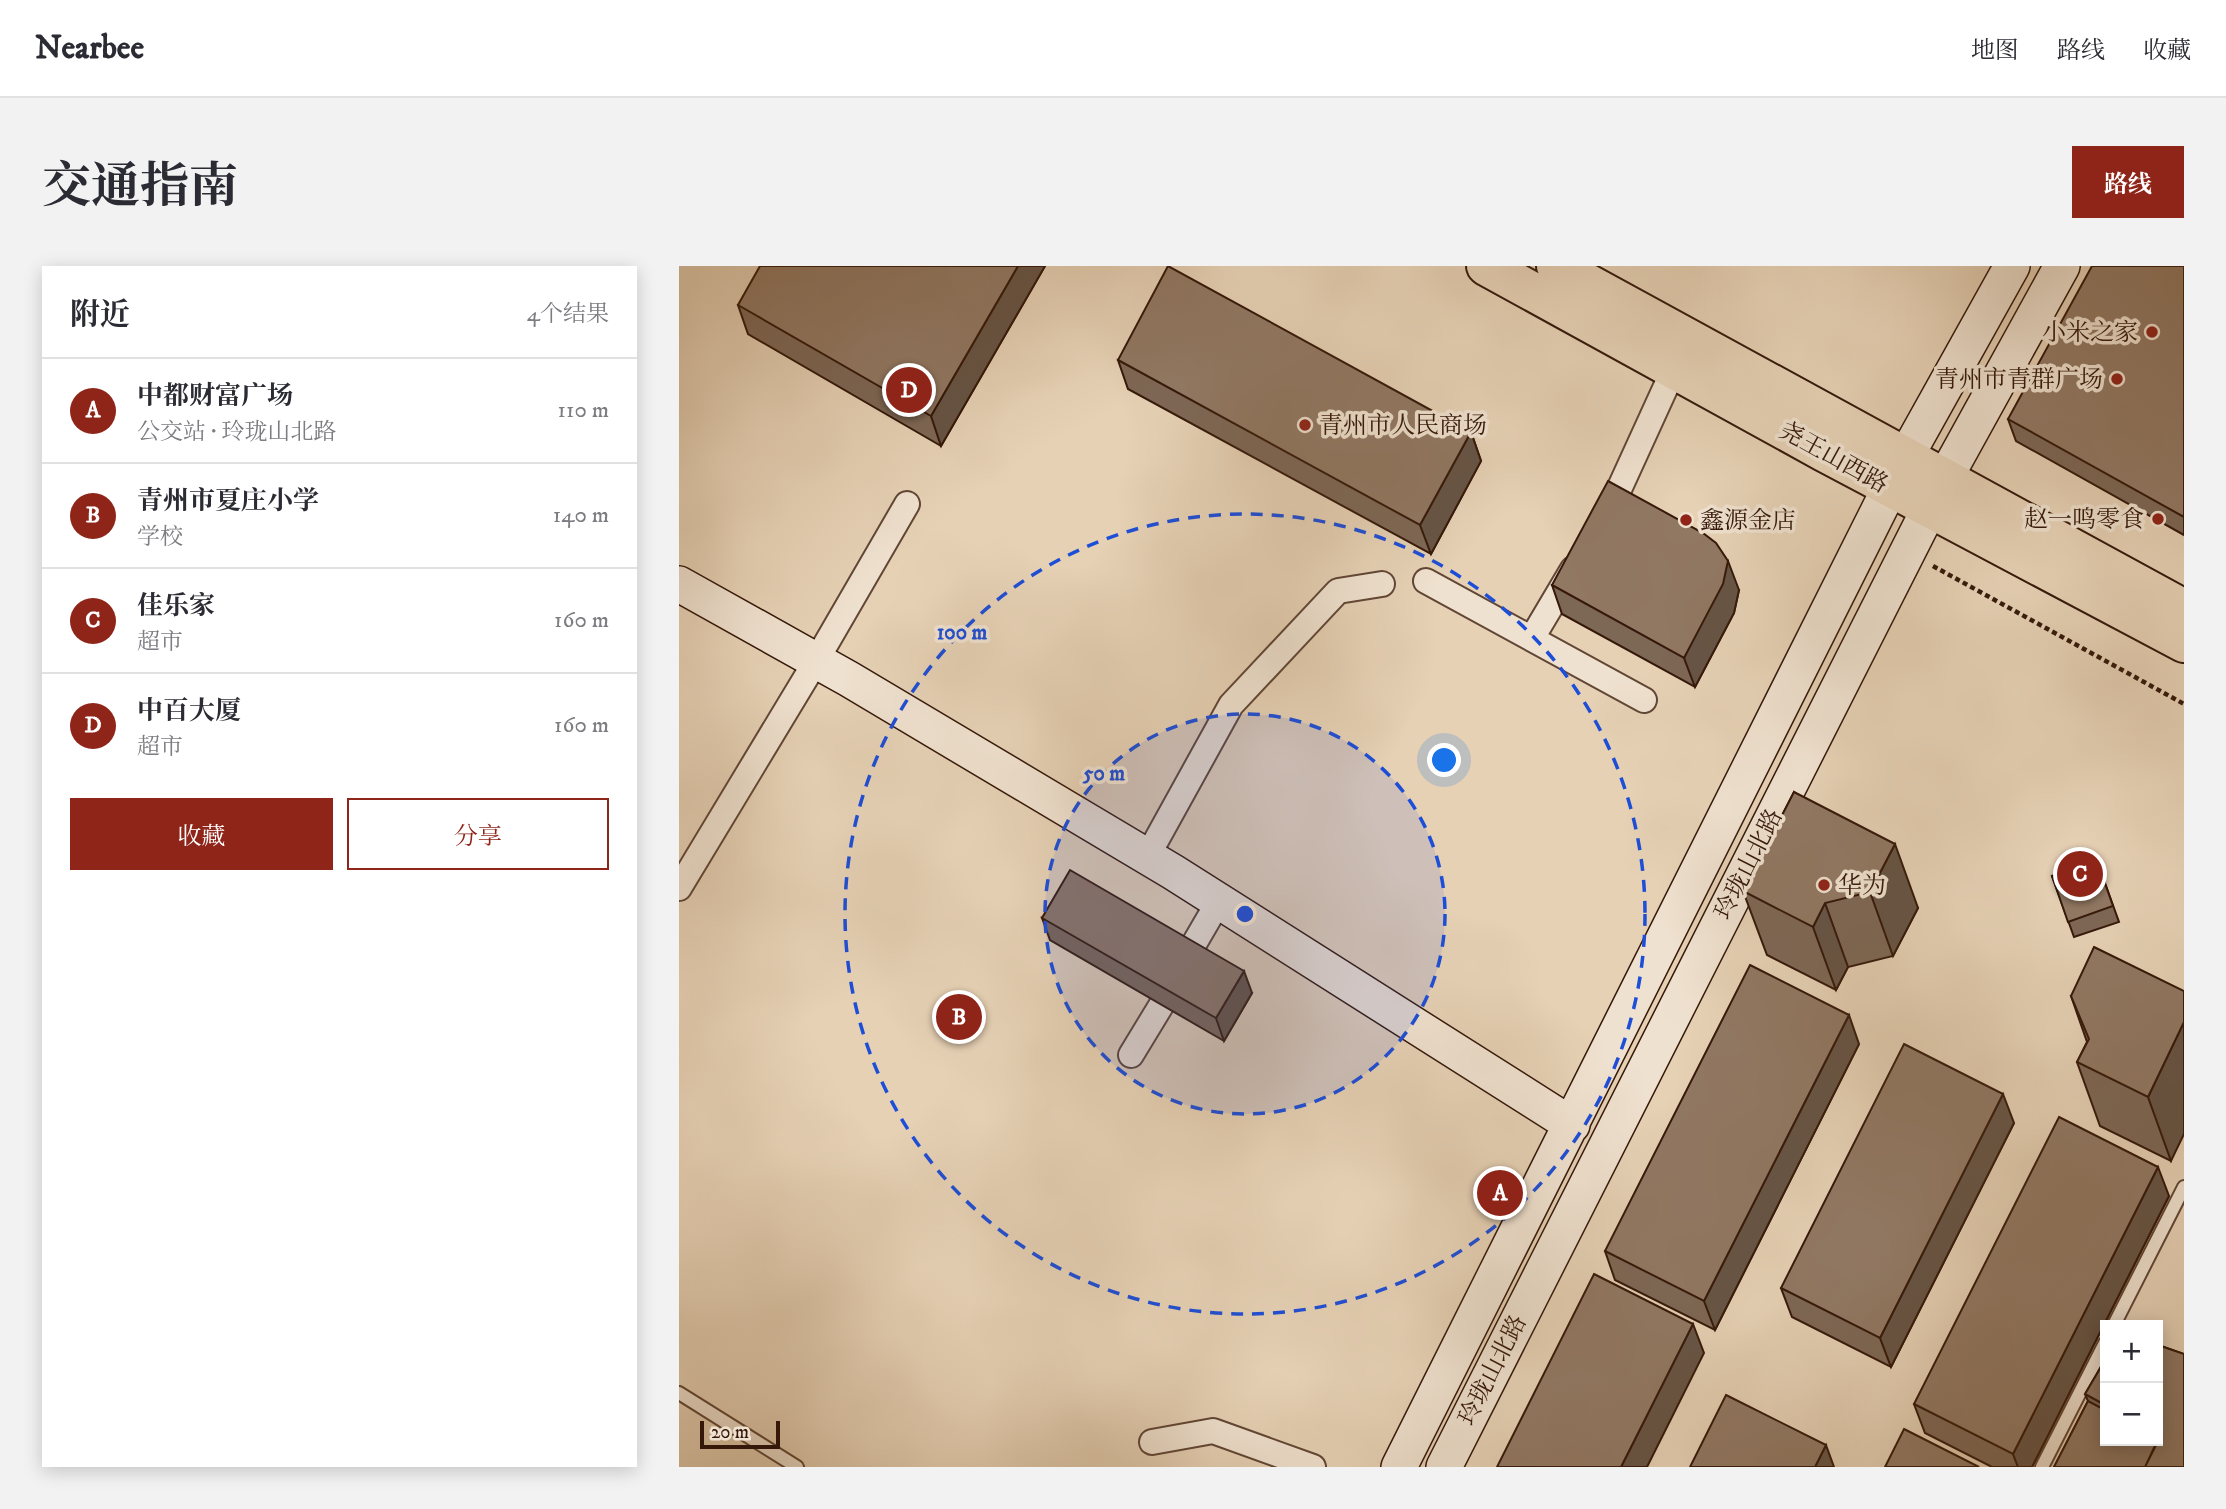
<!DOCTYPE html>
<html lang="zh">
<head>
<meta charset="utf-8">
<style>
	:root { --surface:#fff; --page:#f2f2f3; --text:#2b2b33; --muted:#7c7c81; --line:#e1e1e2; --accent:#8f2418 }
	body { margin:0; font-family:"IM FELL DW Pica","Noto Serif SC",serif; background:var(--page); color:var(--text) }
	.controls { position:absolute; right:21px; bottom:21px; display:grid; overflow:hidden; border-radius:0px; box-shadow:0 4px 18px #0003 }
	.controls button { width:63px; height:63px; display:grid; place-items:center; padding:0; border:0; border-bottom:2px solid var(--line); background:var(--surface); color:var(--text); font:35px sans-serif }
	.scale { position:absolute; left:21px; bottom:18px; width:80px; box-sizing:border-box; padding-left:7px; border:4px solid #35180a; border-top:0; font-size:19px; line-height:24px; white-space:nowrap; color:#35180a; -webkit-text-stroke:5px #efe1cf; paint-order:stroke }
	.you { position:absolute; left:766px; top:495px; width:24px; height:24px; margin:-18px; border:5px solid #fff; border-radius:50%; background:#1a73e8; box-shadow:0 0 0 10px #1a73e833 }
	.badge { display:grid; place-items:center; width:46px; height:46px; border-radius:50%; background:var(--accent); color:#fff; font-size:23px; font-weight:700 }
	.pin { position:absolute; translate:-50% -50%; border:4px solid #fff; box-shadow:0 2px 7px #0006 }
	.list { margin:0; padding:0; list-style:none }
	h2 { display:flex; justify-content:space-between; align-items:center; height:91px; margin:0; padding:0 28px; font-size:30px }
	h2 small { font-size:23px; font-weight:400; color:var(--muted) }
	.list li { display:grid; grid-template-columns:46px 1fr auto; gap:21px; align-items:center; box-sizing:border-box; height:105px; padding:0 28px; border-top:2px solid var(--line) }
	.list b { display:block; font-size:26px; white-space:nowrap }
	.list p { margin:0; font-size:23px; white-space:nowrap; color:var(--muted) }
	.list em { font-size:23px; font-style:normal; color:var(--muted) }
	.actions { display:flex; gap:14px; padding:21px 28px }
	.actions a { flex:1; padding:16px 0; border:2px solid var(--accent); border-radius:0px; text-align:center; font-size:24px; color:var(--accent) }
	.actions .main { background:var(--accent); color:#fff }
	.map { position:relative; flex:none; width:1505px; height:1201px; overflow:hidden; border-radius:0px }
	header { display:flex; align-items:center; gap:42px; box-sizing:border-box; height:98px; padding:0 35px; background:var(--surface); border-bottom:2px solid var(--line) }
	header strong { font-size:33px }
	nav { display:flex; gap:38px; margin-inline-start:auto; font-size:24px }
	.intro { display:flex; align-items:center; justify-content:space-between; box-sizing:border-box; height:168px; padding:0 42px }
	h1 { margin:0; font-size:49px }
	.button { padding:18px 32px; border-radius:0px; background:var(--accent); color:#fff; font-size:24px; font-weight:700 }
	main { display:flex; gap:42px; padding:0 42px }
	aside { flex:1; background:var(--surface); border-radius:0px; box-shadow:0 4px 18px #0003 }
	.map>svg:first-child { display:block }
	.lines { fill:none; stroke-linecap:round; stroke-linejoin:round }
	.lane-casing { stroke:#614635; stroke-width:16 }
	.street-casing { stroke:#614635; stroke-width:28 }
	.secondary-casing { stroke:#35180a; stroke-width:38 }
	.primary-casing { stroke:#35180a; stroke-width:42 }
	.path { stroke:#35180a; stroke-width:4.5; stroke-dasharray:5 3.5; stroke-linecap:butt }
	.lane { stroke:#efe1cf; stroke-width:12 }
	.street { stroke:#efe1cf; stroke-width:24 }
	.secondary { stroke:#efe1cf; stroke-width:35 }
	.primary { stroke:#e6d1b5; stroke-width:38 }
	.wall { fill:#7d6755; stroke:#35180a; stroke-width:2 }
	.shaded-wall { fill:#665445; stroke:#35180a; stroke-width:2 }
	.building { fill:#917863; stroke:#35180a; stroke-width:2 }
	.ring { fill:none; stroke:#1d4ed8; stroke-width:3.5; stroke-dasharray:12 9 }
	.poi-dot { fill:#8f2418; stroke:#efe1cf; stroke-width:2.5 }
	.labels { text-anchor:middle; stroke-width:7; stroke-linejoin:round; paint-order:stroke }
	.poi-label { font-size:24px; fill:#35180a; stroke:#efe1cf; text-anchor:end }
	.street-label { font-size:24px; fill:#35180a; stroke:#efe1cf }
	.centre { fill:#1d4ed8; stroke:#efe1cf; stroke-width:3.5 }
	.ring-label { font-size:21px; text-anchor:middle; font-weight:bold; fill:#1d4ed8; stroke:#efe1cf; stroke-width:7; stroke-linejoin:round; paint-order:stroke }
</style>
</head>
<body>
<header>
<strong>Nearbee</strong>
<nav><a>地图</a><a>路线</a><a>收藏</a></nav>
</header>
<div class="intro"><h1>交通指南</h1><a class="button">路线</a></div>
<main>
<aside>
<h2>附近<small>4个结果</small></h2>
<ul class="list">
<li><span class="badge">A</span><div><b>中都财富广场</b><p>公交站 · 玲珑山北路</p></div><em>110 m</em></li>
<li><span class="badge">B</span><div><b>青州市夏庄小学</b><p>学校</p></div><em>140 m</em></li>
<li><span class="badge">C</span><div><b>佳乐家</b><p>超市</p></div><em>160 m</em></li>
<li><span class="badge">D</span><div><b>中百大厦</b><p>超市</p></div><em>160 m</em></li>
</ul>
<div class="actions"><a class="main">收藏</a><a>分享</a></div>
</aside>
<div class="map">
<svg width="1505" height="1201" viewBox="0 0 1505 1201">
	<rect width="100%" height="100%" fill="#e6d1b5"/>
	<filter id="stains"><feTurbulence type="fractalNoise" baseFrequency=".00286" numOctaves="4"/><feColorMatrix values="0 0 0 0 .2 0 0 0 0 .09 0 0 0 0 .02 0 0 0 .5 -.17"/></filter>
	<radialGradient id="worn" r=".72"><stop offset=".6" stop-color="#630" stop-opacity="0"/><stop offset="1" stop-color="#630" stop-opacity=".3"/></radialGradient>
	<g class="lines">
		<g class="lane-casing">
			<path id="lane" d="M 1435,1059 L 1505,921
				M 0,1127 L 118,1201
				M 1363,1201 L 1426,1077"/>
		</g>
		<g class="street-casing">
			<path id="street" d="M 925,251 L 937,230 L 995,103
				M 747,315 L 965,434
				M 853,372 L 894,303
				M 468,591 L 552,439 L 659,325 L 703,318
				M 0,622 L 137,395 L 228,238
				M 508,690 L 540,635
				M 452,789 L 483,738
				M 473,1176 L 534,1165 L 634,1201"/>
		</g>
		<g class="secondary-casing">
			<path id="secondary" d="M 0,318 L 170,413 L 494,606 L 893,859
				M 720,1201 L 1226,192 L 1333,0
				M 765,1201 L 1266,212 L 1383,0"/>
		</g>
		<g class="primary-casing">
			<path id="primary" d="M 807,0 L 1145,186 L 1505,377
				M 877,0 L 1505,343"/>
		</g>
		<path class="path" d="M 1254,300 L 1505,438"/>
		<use href="#lane" class="lane"/>
		<use href="#street" class="street"/>
		<use href="#secondary" class="secondary"/>
		<use href="#primary" class="primary"/>
	</g>
	<path class="wall" d="M 366,0 L 262,180 L 69,68 L 59,39 Z
		M 1505,0 L 1505,269 L 1337,175 L 1329,153 Z
		M 439,94 L 792,166 L 802,195 L 752,288 L 449,123 Z
		M 873,319 L 1060,324 L 1055,347 L 1016,421 L 883,348 Z
		M 1115,526 L 1239,642 L 1214,690 L 1169,701 L 1157,724 L 1088,689 L 1064,625 Z
		M 1418,595 L 1440,656 L 1395,671 L 1373,610 Z
		M 363,652 L 573,727 L 545,775 L 371,674 Z
		M 1505,725 L 1492,895 L 1421,860 L 1398,796 L 1408,776 L 1392,730 Z
		M 1180,778 L 1036,1064 L 936,1014 L 926,985 Z
		M 1335,857 L 1212,1101 L 1113,1051 L 1102,1022 Z
		M 1490,930 L 1353,1201 L 1313,1201 L 1246,1167 L 1235,1138 Z
		M 1479,1079 L 1505,1088 L 1505,1201 L 1375,1201 L 1409,1135 L 1406,1128 L 1426,1094 L 1426,1175 L 1479,1175 Z"/>
	<path class="shaded-wall" d="M 339,0 L 366,0 L 262,180 L 252,150 Z
		M 792,166 L 802,195 L 752,288 L 741,259 Z
		M 1049,295 L 1060,324 L 1055,347 L 1016,421 L 1005,392 Z
		M 1216,578 L 1239,642 L 1214,690 L 1191,626 Z
		M 1146,637 L 1169,701 L 1157,724 L 1134,661 Z
		M 565,705 L 573,727 L 545,775 L 537,752 Z
		M 1170,749 L 1180,778 L 1036,1064 L 1025,1035 Z
		M 1505,756 L 1505,868 L 1492,895 L 1469,831 Z
		M 1324,828 L 1335,857 L 1212,1101 L 1201,1072 Z
		M 1479,901 L 1490,930 L 1353,1201 L 1339,1201 L 1334,1188 Z
		M 1014,1058 L 1025,1087 L 968,1201 L 942,1201 Z
		M 1147,1179 L 1155,1201 L 1136,1201 Z"/>
	<path class="building" d="M 81,0 L 339,0 L 252,150 L 59,39 Z
		M 489,0 L 792,166 L 741,259 L 439,94 Z
		M 1413,0 L 1505,0 L 1505,251 L 1329,153 Z
		M 929,215 L 1024,267 L 1037,277 L 1049,295 L 1044,318 L 1005,392 L 873,319 Z
		M 1115,526 L 1216,578 L 1191,626 L 1146,637 L 1134,661 L 1064,625 Z
		M 1418,595 L 1434,640 L 1389,656 L 1373,610 Z
		M 391,604 L 565,705 L 537,752 L 363,652 Z
		M 1415,681 L 1505,725 L 1505,756 L 1469,831 L 1398,796 L 1410,773 L 1392,730 Z
		M 1071,699 L 1170,749 L 1025,1035 L 926,985 Z
		M 1225,778 L 1324,828 L 1201,1072 L 1102,1022 Z
		M 1380,851 L 1479,901 L 1334,1188 L 1235,1138 Z
		M 915,1008 L 1014,1058 L 942,1201 L 818,1201 Z
		M 1479,1079 L 1505,1088 L 1505,1201 L 1466,1201 L 1482,1167 L 1479,1165 Z
		M 1426,1094 L 1426,1139 L 1406,1128 Z
		M 1047,1129 L 1147,1179 L 1136,1201 L 1011,1201 Z
		M 1409,1135 L 1426,1144 L 1426,1175 L 1479,1175 L 1466,1201 L 1375,1201 Z
		M 1225,1163 L 1300,1201 L 1206,1201 Z"/>
	<circle cx="566" cy="648" r="200" fill="#1d4ed8" fill-opacity=".12"/>
	<g class="ring">
		<circle cx="566" cy="648" r="200"/>
		<circle cx="566" cy="648" r="400"/>
	</g>
	<g class="poi-dot">
		<circle cx="1473" cy="66" r="7"/>
		<circle cx="1438" cy="113" r="7"/>
		<circle cx="626" cy="159" r="7"/>
		<circle cx="1479" cy="253" r="7"/>
		<circle cx="1007" cy="254" r="7"/>
		<circle cx="1145" cy="619" r="7"/>
	</g>
	<g class="labels">
		<g class="poi-label">
			<text x="1459" y="74">小米之家</text>
			<text x="1424" y="121">青州市青群广场</text>
			<text x="640" y="167" text-anchor="start">青州市人民商场</text>
			<text x="1465" y="261">赵一鸣零食</text>
			<text x="1021" y="262" text-anchor="start">鑫源金店</text>
			<text x="1159" y="627" text-anchor="start">华为</text>
		</g>
		<g class="street-label">
			<text transform="translate(1155 191) rotate(29)" y="8">尧王山西路</text>
			<text transform="translate(1069 598) rotate(-63)" y="8">玲珑山北路</text>
			<text transform="translate(813 1104) rotate(-63)" y="8">玲珑山北路</text>
		</g>
	</g>
	<circle cx="566" cy="648" r="10" class="centre"/>
	<g class="ring-label">
		<text x="283" y="373">100 m</text>
		<text x="425" y="514">50 m</text>
	</g>
	<rect width="100%" height="100%" filter="url(#stains)"/>
	<rect width="100%" height="100%" fill="url(#worn)"/>
</svg>
<div class="controls">
<button>+</button>
<button>−</button>
</div>
<div class="scale">20 m</div>
<div class="you"></div>
<div class="pin badge" style="left:821px;top:927px">A</div>
<div class="pin badge" style="left:280px;top:751px">B</div>
<div class="pin badge" style="left:1401px;top:608px">C</div>
<div class="pin badge" style="left:230px;top:124px">D</div>
</div>
</main>
</body>
</html>
